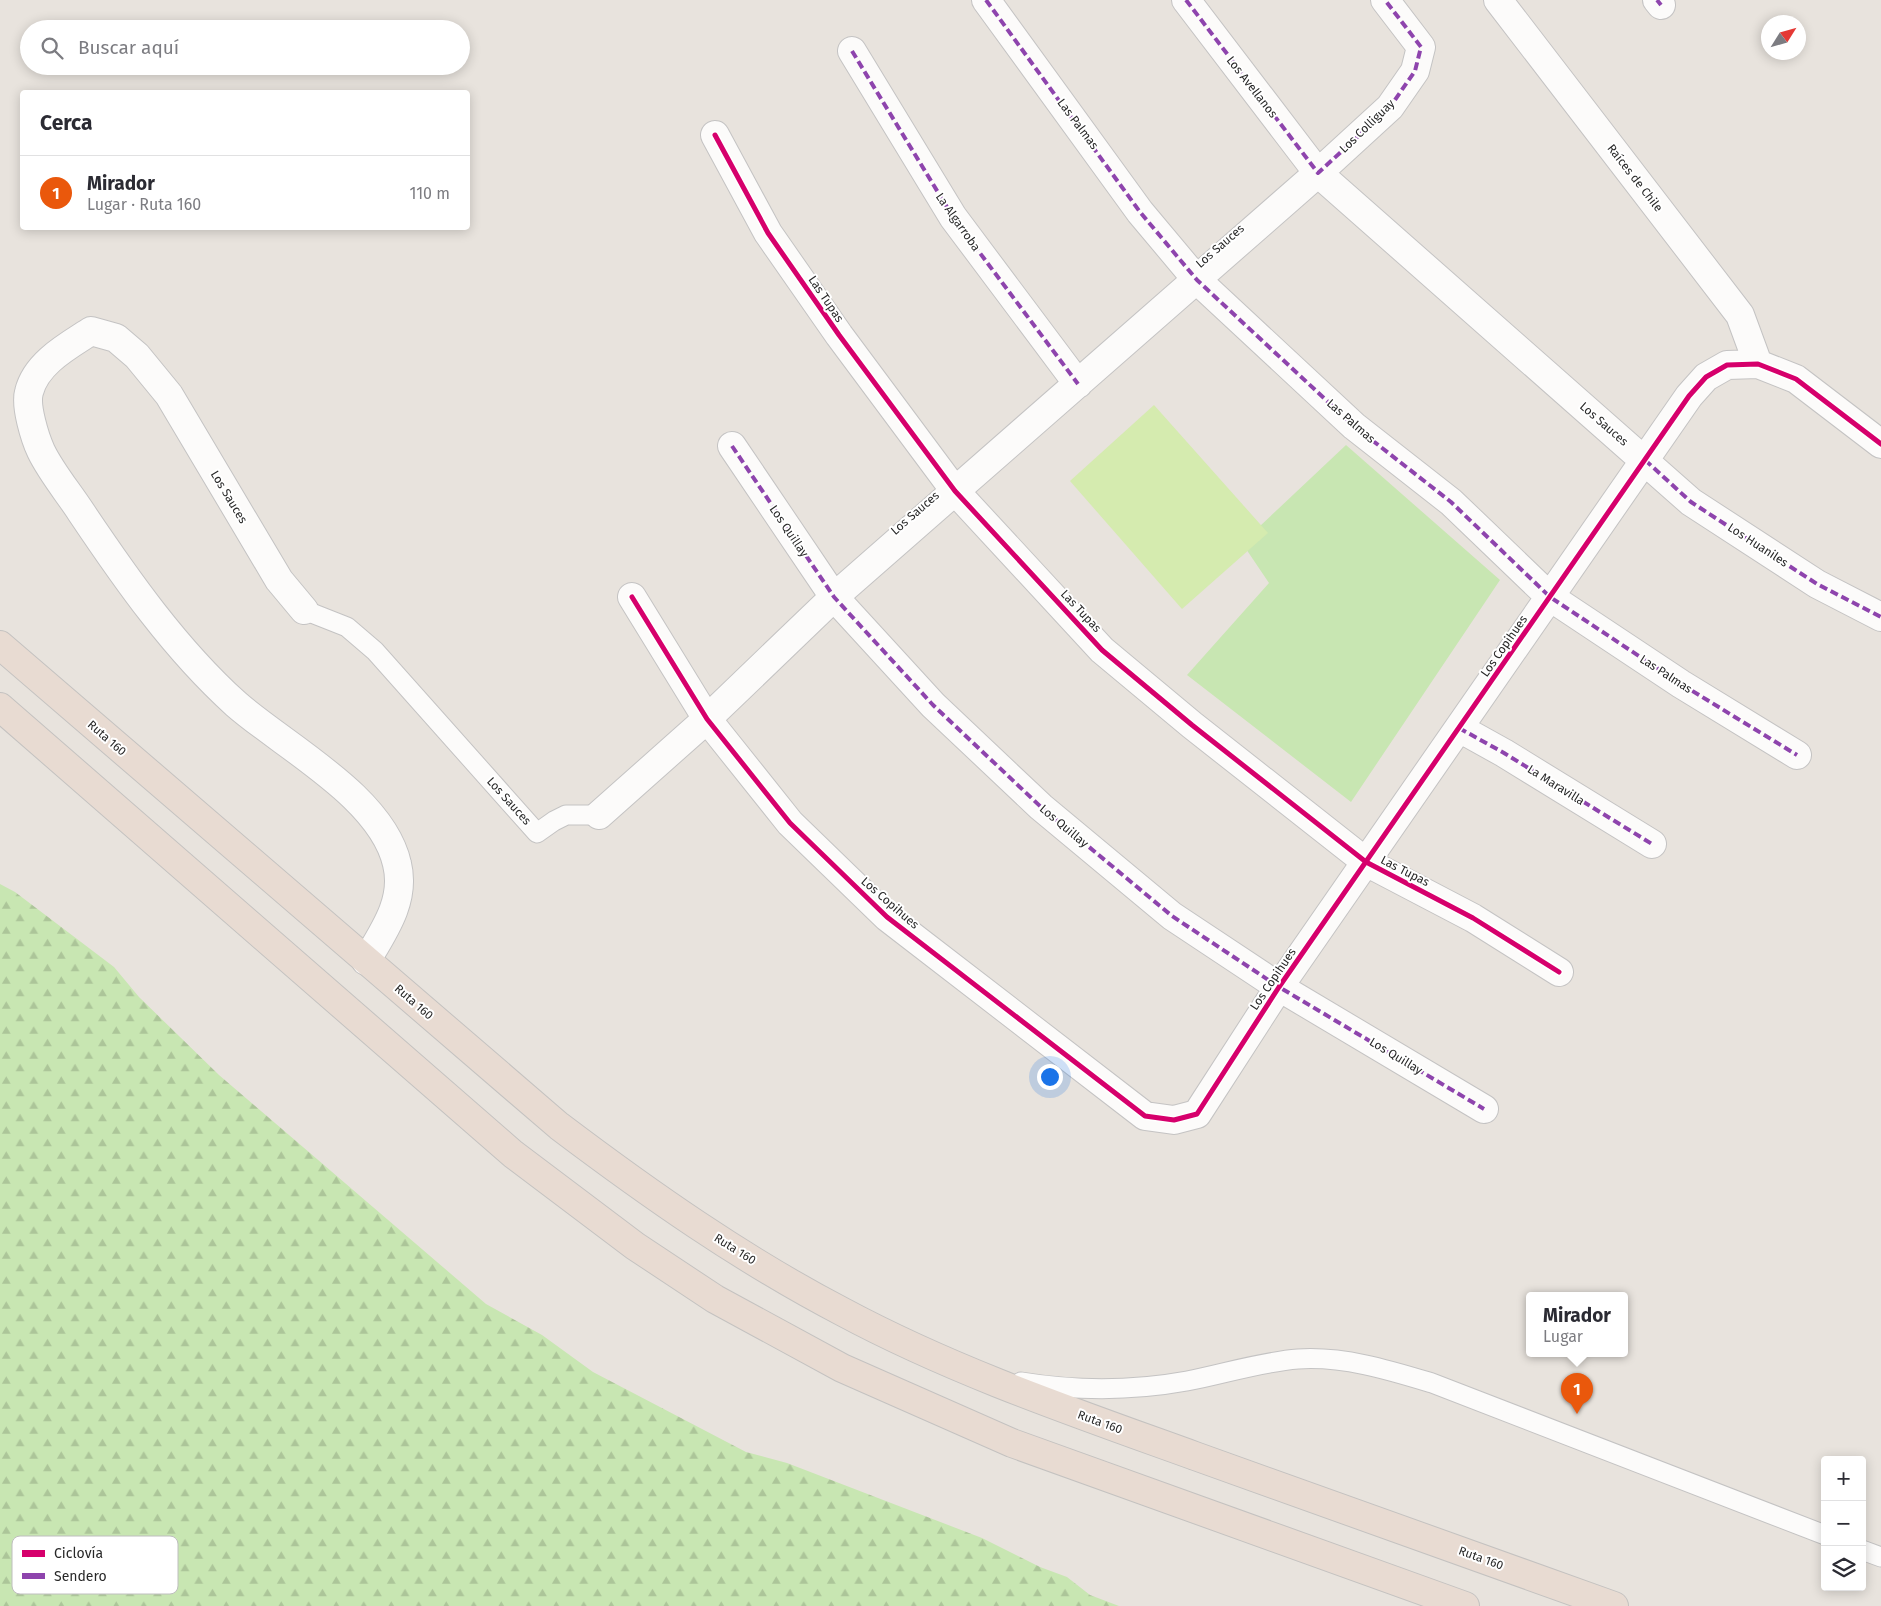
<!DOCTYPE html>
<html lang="es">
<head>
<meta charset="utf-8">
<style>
	:root { --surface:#fff; --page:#f7f7f7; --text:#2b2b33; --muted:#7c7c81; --line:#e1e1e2; --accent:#ea580c }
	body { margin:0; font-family:"Fira Sans",sans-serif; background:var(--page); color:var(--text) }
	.controls { position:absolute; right:15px; bottom:15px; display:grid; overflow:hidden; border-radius:5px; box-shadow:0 2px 12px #0003 }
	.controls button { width:45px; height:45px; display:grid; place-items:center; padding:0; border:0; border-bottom:1px solid var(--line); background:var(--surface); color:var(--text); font:25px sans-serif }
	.compass { position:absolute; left:1761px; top:15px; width:45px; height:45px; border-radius:50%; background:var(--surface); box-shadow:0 2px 12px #0003; rotate:53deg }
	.you { position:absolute; left:1049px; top:1076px; width:18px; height:18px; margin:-12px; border:4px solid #fff; border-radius:50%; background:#1a73e8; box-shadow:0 0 0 8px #1a73e833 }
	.badge { display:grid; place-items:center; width:32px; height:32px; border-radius:50%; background:var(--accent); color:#fff; font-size:16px; font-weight:700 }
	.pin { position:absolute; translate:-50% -41px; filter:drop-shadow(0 1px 2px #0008) }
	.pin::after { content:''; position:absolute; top:26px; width:18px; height:15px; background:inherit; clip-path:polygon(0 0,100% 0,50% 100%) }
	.popup { position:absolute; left:1526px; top:1292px; width:102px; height:65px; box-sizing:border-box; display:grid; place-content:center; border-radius:5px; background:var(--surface); filter:drop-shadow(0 1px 4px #0005); font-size:16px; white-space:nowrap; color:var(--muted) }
	.popup b { font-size:19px; color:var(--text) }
	.popup::after { content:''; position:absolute; left:50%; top:100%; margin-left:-10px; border:10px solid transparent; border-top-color:var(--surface) }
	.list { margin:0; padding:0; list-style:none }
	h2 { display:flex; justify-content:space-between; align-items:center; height:65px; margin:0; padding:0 20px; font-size:21px }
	h2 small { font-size:16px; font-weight:400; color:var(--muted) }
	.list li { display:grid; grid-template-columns:32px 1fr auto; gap:15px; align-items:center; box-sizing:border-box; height:75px; padding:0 20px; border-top:1px solid var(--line) }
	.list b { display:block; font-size:19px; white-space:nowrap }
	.list p { margin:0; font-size:16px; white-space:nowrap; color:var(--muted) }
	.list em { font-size:16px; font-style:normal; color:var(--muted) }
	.icon { flex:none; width:28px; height:28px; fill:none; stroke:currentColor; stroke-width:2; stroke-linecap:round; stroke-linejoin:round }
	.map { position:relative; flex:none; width:1881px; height:1606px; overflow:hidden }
	.search { position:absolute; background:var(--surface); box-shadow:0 2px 12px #0003; left:20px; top:20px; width:450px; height:55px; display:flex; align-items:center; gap:12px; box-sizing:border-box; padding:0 18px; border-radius:28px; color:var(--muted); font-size:19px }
	.panel { position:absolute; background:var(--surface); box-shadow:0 2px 12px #0003; left:20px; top:90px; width:450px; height:140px; border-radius:5px }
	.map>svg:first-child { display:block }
	.grass { fill:#c8e6b2 }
	.forest { fill:url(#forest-firs) }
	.pitch { fill:#d5ebaf }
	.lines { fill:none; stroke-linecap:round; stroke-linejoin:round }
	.lane-casing { stroke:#c4c3c3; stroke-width:21 }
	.street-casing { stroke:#c4c3c3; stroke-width:30 }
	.highway-casing { stroke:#c4c2c0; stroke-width:30 }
	.lane { stroke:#fcfbfa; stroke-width:19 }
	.street { stroke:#fcfbfa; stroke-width:28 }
	.highway { stroke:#e8dbd2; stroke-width:28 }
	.quiet { stroke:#8e44ad; stroke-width:4; stroke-dasharray:8 4; stroke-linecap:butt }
	.cycleway-casing { stroke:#fff; stroke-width:8 }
	.cycleway { stroke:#d6006c; stroke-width:5 }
	.labels { text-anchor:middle; stroke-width:4; stroke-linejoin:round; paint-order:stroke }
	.street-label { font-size:12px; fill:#282828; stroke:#fff }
	.key { fill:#fff; stroke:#bebebe; stroke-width:1 }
	.key-label { font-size:14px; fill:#282828 }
</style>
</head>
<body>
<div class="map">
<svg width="1881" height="1606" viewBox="0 0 1881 1606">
	<defs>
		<pattern id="forest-firs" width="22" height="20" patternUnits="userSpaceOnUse" patternTransform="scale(1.25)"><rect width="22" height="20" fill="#c8e6b2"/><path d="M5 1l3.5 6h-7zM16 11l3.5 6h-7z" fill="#acc599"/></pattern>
	</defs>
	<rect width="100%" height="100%" fill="#e8e3dd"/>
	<path class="grass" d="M 1346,445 L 1500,580 L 1351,802 L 1187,675 L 1269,583 L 1242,543 Z"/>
	<path class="forest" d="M 0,884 L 15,892 L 114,967 L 139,997 L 219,1075 L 486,1304 L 542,1335 L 593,1372 L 746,1452 L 787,1463 L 982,1538 L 1040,1567 L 1067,1577 L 1090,1595 L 1119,1606 L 0,1606 Z"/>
	<path class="pitch" d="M 1154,405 L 1268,533 L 1182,609 L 1070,481 Z"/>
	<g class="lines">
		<g class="lane-casing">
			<path id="lane" d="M 304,610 L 347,627 L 375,651 L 537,833 L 554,821 L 566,815 L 599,815
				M 1021,1382 C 1076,1391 1132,1391 1187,1381 C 1224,1374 1260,1362 1298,1359 C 1344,1356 1389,1370 1432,1383 L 1825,1535
				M 1862,1550 L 1881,1557"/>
		</g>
		<g class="street-casing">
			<path id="street" d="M 986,0 L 1140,212 L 1197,280 L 1354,426 L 1451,502 L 1550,597 L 1681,684 L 1797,755
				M 1186,0 L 1318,173 L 1691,502 L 1817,584 L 1881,617
				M 1498,0 L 1740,315 L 1758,364
				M 1657,0 L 1661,5
				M 852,51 L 953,217 L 1078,384
				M 715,135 L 768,233 L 839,335 L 955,491 L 1102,650 L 1192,725 L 1366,862 L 1473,918 L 1559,972
				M 732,446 L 834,597 L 933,705 L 1041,807 L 1172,916 L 1279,987 L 1484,1109
				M 632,597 L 707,719 L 790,823 L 887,917 L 1145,1116 L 1174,1120 L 1197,1114 L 1279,987 L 1689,396 L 1706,377 L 1727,365 L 1758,364 L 1796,379 L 1881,444
				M 304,610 L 279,580 L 169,395 L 137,356 L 116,338 L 91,331 C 68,346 36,363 29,392 C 25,406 35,438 41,451 C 51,472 68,492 81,512 C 126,579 175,649 236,704 C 285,747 382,797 397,864 C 406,900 384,931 366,961
				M 1459,728 L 1504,753 L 1652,844
				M 599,815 L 707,719 L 834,597 L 1318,173 L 1390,107 L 1415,71 L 1421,47 L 1385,0"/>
		</g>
		<g class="highway-casing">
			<path id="highway" d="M 0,645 L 559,1126 C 649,1194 743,1260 843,1312 C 955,1372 1076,1413 1195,1456 C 1335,1506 1475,1556 1614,1606
				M 0,707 L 513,1154 L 635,1246 L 715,1299 L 842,1368 L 1012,1443 L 1465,1606"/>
		</g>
		<use href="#lane" class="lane"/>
		<use href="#street" class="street"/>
		<use href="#highway" class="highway"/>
		<path class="quiet" d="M 986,0 L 1140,212 L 1197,280 L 1354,426 L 1451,502 L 1550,597 L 1681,684 L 1797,755
			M 1186,0 L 1318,173 L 1390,107 L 1415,71 L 1421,47 L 1385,0
			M 1657,0 L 1661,5
			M 852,51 L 953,217 L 1078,384
			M 732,446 L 834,597 L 933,705 L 1041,807 L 1172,916 L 1279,987 L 1484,1109
			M 1645,460 L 1691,502 L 1817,584 L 1881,617
			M 1459,728 L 1504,753 L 1652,844"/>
		<g class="cycleway-casing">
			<path id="cycleway" d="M 715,135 L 768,233 L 839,335 L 955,491 L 1102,650 L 1192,725 L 1366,862 L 1473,918 L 1559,972
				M 632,597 L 707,719 L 790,823 L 887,917 L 1145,1116 L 1174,1120 L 1197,1114 L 1279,987 L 1689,396 L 1706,377 L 1727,365 L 1758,364 L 1796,379 L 1881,444"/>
		</g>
		<use href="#cycleway" class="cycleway"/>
	</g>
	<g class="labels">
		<g class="street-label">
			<text transform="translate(1252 87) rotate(52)" y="4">Los Avellanos</text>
			<text transform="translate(1078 124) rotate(53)" y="4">Las Palmas</text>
			<text transform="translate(1367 126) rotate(-44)" y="4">Los Colliguay</text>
			<text transform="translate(1635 178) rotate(52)" y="4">Raíces de Chile</text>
			<text transform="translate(958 222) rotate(55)" y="4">La Algarroba</text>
			<text transform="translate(1220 246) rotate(-41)" y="4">Los Sauces</text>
			<text transform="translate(826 299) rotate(56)" y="4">Las Tupas</text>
			<text transform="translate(1351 421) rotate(41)" y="4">Las Palmas</text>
			<text transform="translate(1604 424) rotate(41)" y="4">Los Sauces</text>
			<text transform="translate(229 497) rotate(59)" y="4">Los Sauces</text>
			<text transform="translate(915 513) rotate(-41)" y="4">Los Sauces</text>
			<text transform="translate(789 531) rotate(56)" y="4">Los Quillay</text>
			<text transform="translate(1758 545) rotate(33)" y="4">Los Huaniles</text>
			<text transform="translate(1081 611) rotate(47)" y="4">Las Tupas</text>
			<text transform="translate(1504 646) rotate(-55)" y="4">Los Copihues</text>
			<text transform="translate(1666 674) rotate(33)" y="4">Las Palmas</text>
			<text transform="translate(107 738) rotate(41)" y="4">Ruta 160</text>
			<text transform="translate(1556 785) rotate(32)" y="4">La Maravilla</text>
			<text transform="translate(509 801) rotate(48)" y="4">Los Sauces</text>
			<text transform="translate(1064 826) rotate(40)" y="4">Los Quillay</text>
			<text transform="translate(1405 871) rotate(27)" y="4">Las Tupas</text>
			<text transform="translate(890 903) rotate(41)" y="4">Los Copihues</text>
			<text transform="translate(1273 979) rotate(-56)" y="4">Los Copihues</text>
			<text transform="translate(414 1002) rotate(41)" y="4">Ruta 160</text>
			<text transform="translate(1396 1056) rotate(31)" y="4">Los Quillay</text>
			<text transform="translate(735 1249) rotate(32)" y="4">Ruta 160</text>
			<text transform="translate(1100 1422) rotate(20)" y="4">Ruta 160</text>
			<text transform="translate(1481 1558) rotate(20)" y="4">Ruta 160</text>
		</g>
	</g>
	<rect x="12" y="1536" width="166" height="58" rx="8" class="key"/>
	<rect x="22" y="1550" width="23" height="7" fill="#d6006c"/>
	<rect x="22" y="1573" width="23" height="6" fill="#8e44ad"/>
	<g class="key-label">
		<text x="54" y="1558">Ciclovía</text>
		<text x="54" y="1581">Sendero</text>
	</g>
</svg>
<div class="controls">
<button>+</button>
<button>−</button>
<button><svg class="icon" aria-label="layers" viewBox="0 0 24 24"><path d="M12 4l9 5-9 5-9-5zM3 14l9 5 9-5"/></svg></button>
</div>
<svg class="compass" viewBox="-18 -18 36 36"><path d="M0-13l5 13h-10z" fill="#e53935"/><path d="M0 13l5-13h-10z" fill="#7c7c81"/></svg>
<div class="you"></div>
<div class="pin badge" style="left:1577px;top:1414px">1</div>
<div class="popup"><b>Mirador</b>Lugar</div>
<div class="search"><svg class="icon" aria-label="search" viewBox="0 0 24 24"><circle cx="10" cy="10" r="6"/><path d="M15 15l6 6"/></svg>Buscar aquí</div>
<section class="panel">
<h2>Cerca<small></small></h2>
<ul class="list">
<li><span class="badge">1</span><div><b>Mirador</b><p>Lugar · Ruta 160</p></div><em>110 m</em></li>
</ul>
</section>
</div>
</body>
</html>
